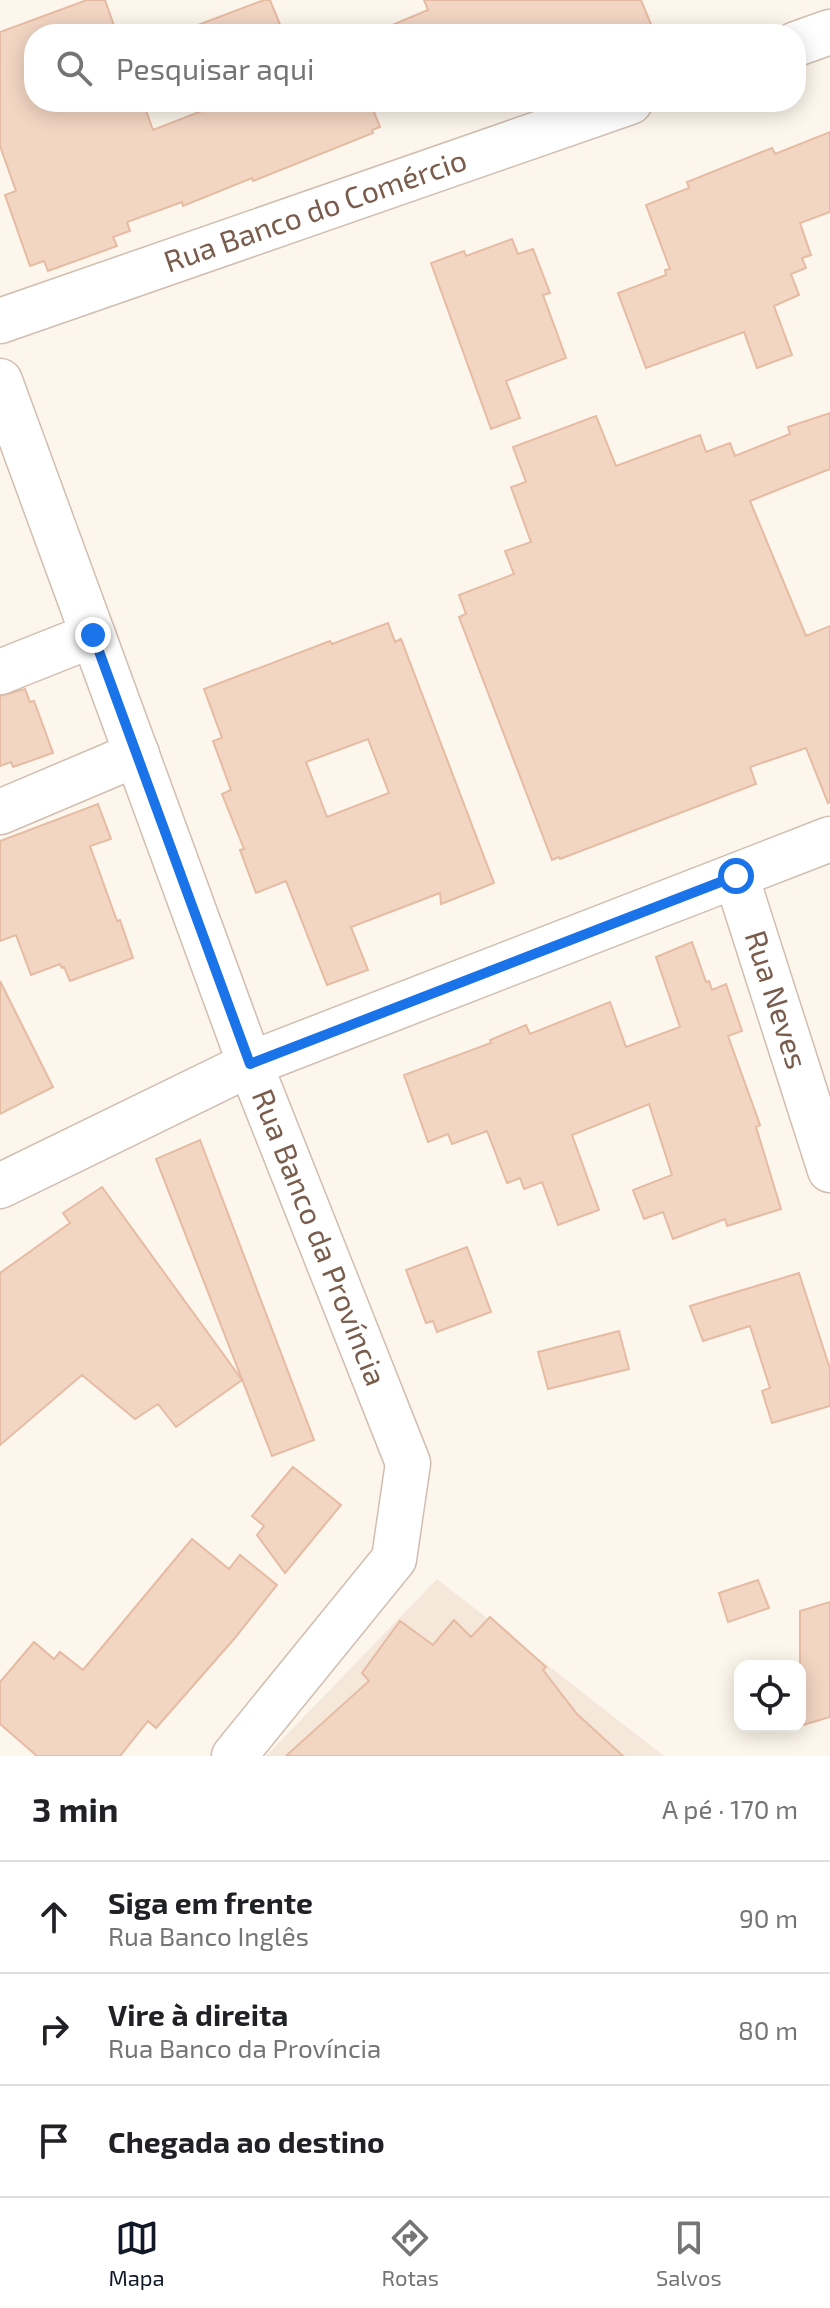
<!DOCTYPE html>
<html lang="pt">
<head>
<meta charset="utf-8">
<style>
	:root { --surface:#fff; --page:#f6f6f6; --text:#202124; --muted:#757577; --line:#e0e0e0; --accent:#111827 }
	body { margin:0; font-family:"Exo 2",sans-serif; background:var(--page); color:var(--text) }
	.controls { position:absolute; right:24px; bottom:24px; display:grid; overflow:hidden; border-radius:16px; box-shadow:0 4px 20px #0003 }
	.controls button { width:72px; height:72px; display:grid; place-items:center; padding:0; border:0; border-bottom:2px solid var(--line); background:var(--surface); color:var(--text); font:40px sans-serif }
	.stop { position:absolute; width:24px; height:24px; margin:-18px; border:6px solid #1a73e8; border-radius:50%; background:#fff }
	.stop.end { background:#1a73e8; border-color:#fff; box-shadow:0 2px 8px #0008 }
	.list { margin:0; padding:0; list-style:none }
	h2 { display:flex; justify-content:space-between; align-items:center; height:104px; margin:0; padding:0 32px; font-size:34px }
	h2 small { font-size:26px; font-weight:400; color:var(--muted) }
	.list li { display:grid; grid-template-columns:52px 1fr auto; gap:24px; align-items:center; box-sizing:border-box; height:112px; padding:0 32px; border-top:2px solid var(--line) }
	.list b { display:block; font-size:30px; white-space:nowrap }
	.list p { margin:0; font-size:26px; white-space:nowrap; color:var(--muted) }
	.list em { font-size:26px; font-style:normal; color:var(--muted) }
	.icon { flex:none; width:44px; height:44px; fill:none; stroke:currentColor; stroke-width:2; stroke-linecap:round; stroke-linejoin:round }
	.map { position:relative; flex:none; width:830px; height:1756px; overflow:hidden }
	.search { position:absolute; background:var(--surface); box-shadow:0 4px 20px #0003; left:24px; right:24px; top:24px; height:88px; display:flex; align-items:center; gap:20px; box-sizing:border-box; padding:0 28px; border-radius:32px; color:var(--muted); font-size:30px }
	.sheet { height:440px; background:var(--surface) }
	nav { display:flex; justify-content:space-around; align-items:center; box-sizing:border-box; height:112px; border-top:2px solid var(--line); background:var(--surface); font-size:22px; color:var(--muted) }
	nav a { display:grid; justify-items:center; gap:4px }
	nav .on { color:var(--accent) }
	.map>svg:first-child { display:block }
	.residential { fill:#f5e8da }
	.building { fill:#f3d5c3; stroke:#e6bba3; stroke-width:2; fill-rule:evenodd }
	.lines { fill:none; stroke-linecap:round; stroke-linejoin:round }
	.minor-casing { stroke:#d1beb0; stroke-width:47 }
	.minor { stroke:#fff; stroke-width:44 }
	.route { stroke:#1a73e8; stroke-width:10 }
	.labels { text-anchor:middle; stroke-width:8; stroke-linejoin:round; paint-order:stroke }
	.street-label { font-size:30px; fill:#7a5c4d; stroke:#fffaf3 }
</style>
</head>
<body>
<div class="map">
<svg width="830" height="1756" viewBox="0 0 830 1756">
	<rect width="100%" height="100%" fill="#fdf6ec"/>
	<path class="residential" d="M 437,1579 L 664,1756 L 266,1756 Z"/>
	<path class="building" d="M 87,0 L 105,0 L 117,34 L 34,34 L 34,102 L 143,102 L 153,130 L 225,102 L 370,102 L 380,127 L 372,130 L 373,133 L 253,181 L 252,178 L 183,206 L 182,202 L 127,222 L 130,231 L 113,237 L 117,246 L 48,271 L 44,261 L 30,266 L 5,195 L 16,191 L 0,146 L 0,32 Z
		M 264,0 L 270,0 L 284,34 L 182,34 L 182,31 Z
		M 424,0 L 641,0 L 655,34 L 371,34 L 428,10 Z
		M 830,132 L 830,212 L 800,223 L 811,255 L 802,258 L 806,268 L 791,274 L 799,295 L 774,306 L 792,355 L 757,368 L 744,332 L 646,368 L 618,293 L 666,275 L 665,270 L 670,269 L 646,205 L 689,188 L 687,182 L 772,148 L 775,154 Z
		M 512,239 L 518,254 L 533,249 L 550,293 L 543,295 L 566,358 L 506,381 L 520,418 L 491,429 L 431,263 L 464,251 L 466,256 Z
		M 830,413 L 830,469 L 750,501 L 806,636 L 830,626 L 830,802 L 828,803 L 806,748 L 750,767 L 756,784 L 560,859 L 559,857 L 552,860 L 459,617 L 466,614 L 459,595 L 514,574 L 505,551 L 531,542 L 511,487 L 526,482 L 513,447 L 596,416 L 616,466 L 700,435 L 706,452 L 730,443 L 735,456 L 790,434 L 788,427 Z
		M 388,623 L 395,642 L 401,639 L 494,883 L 441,904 L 440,893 L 351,927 L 368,970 L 327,985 L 286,881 L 256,893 L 240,850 L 244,849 L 222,794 L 231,790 L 213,741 L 222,738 L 204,689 L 330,641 L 332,644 ZM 368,739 L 389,793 L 327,817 L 306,762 Z
		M 25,689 L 30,702 L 34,701 L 53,753 L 13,767 L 11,762 L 0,766 L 0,696 Z
		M 98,804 L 111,839 L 90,846 L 117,921 L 120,920 L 133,958 L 70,981 L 64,967 L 62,968 L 60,964 L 31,975 L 16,935 L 0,941 L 0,841 Z
		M 692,942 L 706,982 L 709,981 L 712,990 L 726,984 L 742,1031 L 728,1036 L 760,1125 L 756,1127 L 781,1209 L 727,1226 L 725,1219 L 673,1239 L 663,1212 L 644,1219 L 633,1190 L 672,1175 L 649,1104 L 572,1135 L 599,1210 L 558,1225 L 542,1182 L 524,1189 L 520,1178 L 507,1183 L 487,1131 L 452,1144 L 448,1134 L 428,1142 L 404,1075 L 491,1043 L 490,1040 L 526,1025 L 530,1034 L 610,1002 L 626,1047 L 680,1027 L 656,957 Z
		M 0,981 L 53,1087 L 0,1114 Z
		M 200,1140 L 314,1440 L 272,1456 L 156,1159 Z
		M 102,1187 L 242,1380 L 176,1427 L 158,1404 L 135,1419 L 82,1375 L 0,1445 L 0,1273 L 70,1223 L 63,1213 Z
		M 467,1247 L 491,1312 L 437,1332 L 433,1321 L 426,1323 L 406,1270 Z
		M 799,1273 L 830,1369 L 830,1406 L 772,1423 L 762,1391 L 770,1388 L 750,1326 L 703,1341 L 690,1306 Z
		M 619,1331 L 629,1369 L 548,1389 L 538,1352 Z
		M 293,1467 L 341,1505 L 285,1573 L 257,1535 L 264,1526 L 252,1516 Z
		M 192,1539 L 229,1569 L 240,1555 L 277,1585 L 234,1639 L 156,1728 L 148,1721 L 120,1756 L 37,1756 L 0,1724 L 0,1682 L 34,1642 L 54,1659 L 60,1652 L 83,1670 Z
		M 758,1580 L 769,1608 L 728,1622 L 719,1593 Z
		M 830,1602 L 830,1717 L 800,1726 L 800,1611 Z
		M 490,1617 L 546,1667 L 543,1670 L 577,1714 L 623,1756 L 286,1756 L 369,1681 L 362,1673 L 400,1621 L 433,1645 L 454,1620 L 471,1637 Z"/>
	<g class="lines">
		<g class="minor-casing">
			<g id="minor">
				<path d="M 796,44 L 830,32"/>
				<path id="s1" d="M 0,321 L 630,102"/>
				<path id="s2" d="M 0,381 L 250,1064 L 408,1463 L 394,1559 L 234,1756"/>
				<path d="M 0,672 L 93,635"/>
				<path d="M 0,812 L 137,754"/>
				<path id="s3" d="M 736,876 L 830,1170"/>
				<path d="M 0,1186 L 250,1064 L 830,839"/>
			</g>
		</g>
		<use href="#minor" class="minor"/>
	</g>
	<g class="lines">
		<path class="route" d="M 93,635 L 250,1064 L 736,876"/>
	</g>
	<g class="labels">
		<g class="street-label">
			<text dy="10" stroke="none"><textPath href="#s1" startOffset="334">Rua Banco do Comércio</textPath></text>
			<text dy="10" stroke="none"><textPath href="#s3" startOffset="130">Rua Neves</textPath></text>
			<text dy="10" stroke="none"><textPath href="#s2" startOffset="914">Rua Banco da Província</textPath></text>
		</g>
	</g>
</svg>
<div class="controls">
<button><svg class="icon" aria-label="locate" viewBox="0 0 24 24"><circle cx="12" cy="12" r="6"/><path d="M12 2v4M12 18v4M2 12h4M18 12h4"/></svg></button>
</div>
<div class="stop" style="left:736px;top:876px"></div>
<div class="stop end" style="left:93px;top:635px"></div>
<div class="search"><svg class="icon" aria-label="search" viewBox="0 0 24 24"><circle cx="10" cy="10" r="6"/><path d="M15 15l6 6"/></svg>Pesquisar aqui</div>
</div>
<section class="sheet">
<h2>3 min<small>A pé · 170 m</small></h2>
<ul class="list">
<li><svg class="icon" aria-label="ahead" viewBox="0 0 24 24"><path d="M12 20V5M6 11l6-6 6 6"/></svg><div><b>Siga em frente</b><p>Rua Banco Inglês</p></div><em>90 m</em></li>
<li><svg class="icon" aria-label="right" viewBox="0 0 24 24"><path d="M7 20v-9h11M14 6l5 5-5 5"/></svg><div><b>Vire à direita</b><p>Rua Banco da Província</p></div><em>80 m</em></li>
<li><svg class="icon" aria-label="arrive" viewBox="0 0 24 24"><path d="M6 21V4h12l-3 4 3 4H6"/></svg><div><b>Chegada ao destino</b></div></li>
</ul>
</section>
<nav>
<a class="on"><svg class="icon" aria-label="map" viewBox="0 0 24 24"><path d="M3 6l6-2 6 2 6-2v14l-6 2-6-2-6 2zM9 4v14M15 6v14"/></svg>Mapa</a>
<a><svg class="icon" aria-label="directions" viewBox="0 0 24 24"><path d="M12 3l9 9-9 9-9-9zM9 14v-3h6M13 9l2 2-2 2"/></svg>Rotas</a>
<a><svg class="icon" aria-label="saved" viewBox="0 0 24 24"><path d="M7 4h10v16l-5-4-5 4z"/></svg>Salvos</a>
</nav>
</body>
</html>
